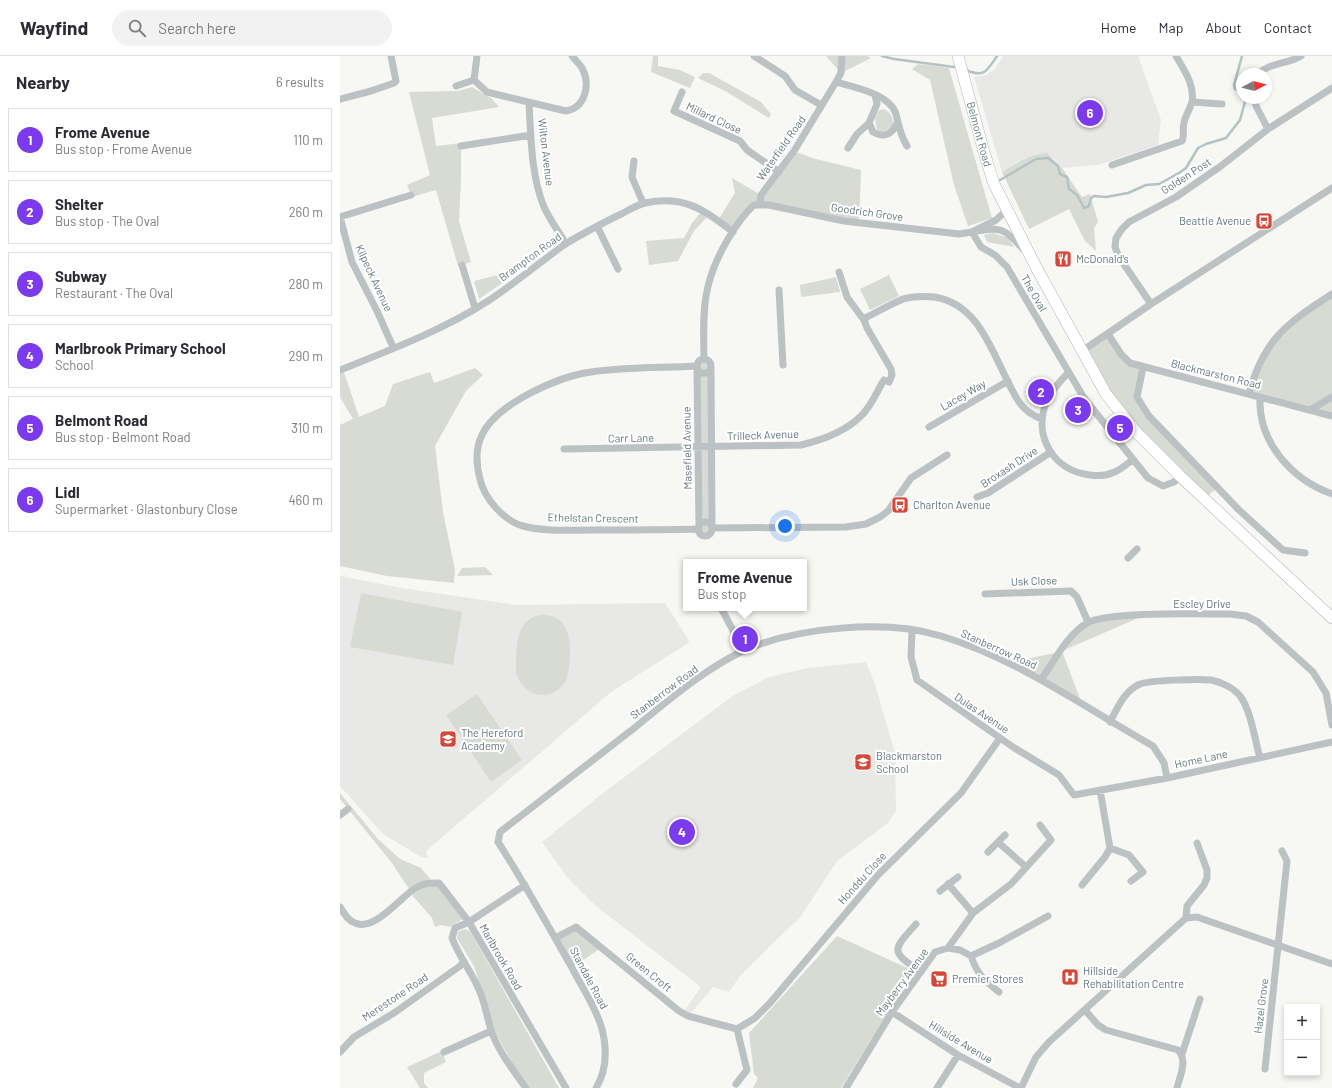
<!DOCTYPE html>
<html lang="en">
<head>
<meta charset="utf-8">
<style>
	:root { --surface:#fff; --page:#f2f2f3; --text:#2b2b33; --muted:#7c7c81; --line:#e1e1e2; --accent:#7c3aed }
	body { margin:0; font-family:Barlow,sans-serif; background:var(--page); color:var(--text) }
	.controls { position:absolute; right:12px; bottom:12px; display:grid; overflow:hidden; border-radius:0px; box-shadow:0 2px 6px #0003 }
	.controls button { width:36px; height:36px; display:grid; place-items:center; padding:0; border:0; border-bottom:1px solid var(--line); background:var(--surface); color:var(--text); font:20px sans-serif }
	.compass { position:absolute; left:896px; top:12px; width:36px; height:36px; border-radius:50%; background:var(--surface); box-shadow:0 2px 6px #0003; rotate:83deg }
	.you { position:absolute; left:445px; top:470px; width:14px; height:14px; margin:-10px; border:3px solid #fff; border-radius:50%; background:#1a73e8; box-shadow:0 0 0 6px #1a73e833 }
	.badge { display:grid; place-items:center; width:26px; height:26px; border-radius:50%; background:var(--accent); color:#fff; font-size:13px; font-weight:700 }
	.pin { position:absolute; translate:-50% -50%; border:2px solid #fff; box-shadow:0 1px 4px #0006 }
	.popup { position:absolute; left:343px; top:503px; width:124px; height:52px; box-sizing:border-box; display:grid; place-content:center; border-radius:0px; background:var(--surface); filter:drop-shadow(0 1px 3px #0005); font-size:13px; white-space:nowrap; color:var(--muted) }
	.popup b { font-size:15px; color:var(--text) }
	.popup::after { content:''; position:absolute; left:50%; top:100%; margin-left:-8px; border:8px solid transparent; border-top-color:var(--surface) }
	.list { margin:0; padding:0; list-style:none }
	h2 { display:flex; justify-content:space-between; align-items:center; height:52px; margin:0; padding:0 16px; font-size:17px }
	h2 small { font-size:13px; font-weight:400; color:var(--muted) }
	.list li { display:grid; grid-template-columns:26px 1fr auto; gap:12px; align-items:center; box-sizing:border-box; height:64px; margin:0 8px 8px; padding:0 8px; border:1px solid var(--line); border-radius:0px }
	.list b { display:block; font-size:15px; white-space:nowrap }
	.list p { margin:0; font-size:13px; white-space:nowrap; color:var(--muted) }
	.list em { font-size:13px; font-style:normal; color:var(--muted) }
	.icon { flex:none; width:22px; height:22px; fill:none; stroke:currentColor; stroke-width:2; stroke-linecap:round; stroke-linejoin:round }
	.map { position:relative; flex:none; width:992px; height:1032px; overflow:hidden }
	header { display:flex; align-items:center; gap:24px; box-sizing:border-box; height:56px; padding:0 20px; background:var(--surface); border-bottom:1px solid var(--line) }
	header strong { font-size:19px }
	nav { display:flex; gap:22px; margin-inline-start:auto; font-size:14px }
	.search { width:280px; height:36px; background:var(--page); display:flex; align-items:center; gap:10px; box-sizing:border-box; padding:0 14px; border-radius:22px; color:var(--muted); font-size:15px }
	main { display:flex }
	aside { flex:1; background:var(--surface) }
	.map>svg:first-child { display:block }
	.built { fill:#e8e8e7 }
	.green { fill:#d7dbd4 }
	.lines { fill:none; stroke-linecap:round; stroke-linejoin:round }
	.stream { stroke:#b5c2c5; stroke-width:2.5 }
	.trunk-casing { stroke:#b0b5b7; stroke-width:12 }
	.minor { stroke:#bcc1c4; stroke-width:7 }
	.trunk { stroke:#fff; stroke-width:11 }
	.labels { text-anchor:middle; stroke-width:4; stroke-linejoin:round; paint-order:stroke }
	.street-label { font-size:11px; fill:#65757c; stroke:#fff }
	.poi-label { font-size:11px; fill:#65757c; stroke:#fff; text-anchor:start }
</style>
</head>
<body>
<header>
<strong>Wayfind</strong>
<div class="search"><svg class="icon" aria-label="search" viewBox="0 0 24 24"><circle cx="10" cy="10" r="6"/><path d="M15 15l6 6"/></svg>Search here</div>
<nav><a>Home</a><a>Map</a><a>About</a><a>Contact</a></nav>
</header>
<main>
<aside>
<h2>Nearby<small>6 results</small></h2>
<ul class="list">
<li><span class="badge">1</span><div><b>Frome Avenue</b><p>Bus stop · Frome Avenue</p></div><em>110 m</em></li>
<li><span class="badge">2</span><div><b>Shelter</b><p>Bus stop · The Oval</p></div><em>260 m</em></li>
<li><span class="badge">3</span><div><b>Subway</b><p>Restaurant · The Oval</p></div><em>280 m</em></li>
<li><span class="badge">4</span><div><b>Marlbrook Primary School</b><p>School</p></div><em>290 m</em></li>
<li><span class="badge">5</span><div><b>Belmont Road</b><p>Bus stop · Belmont Road</p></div><em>310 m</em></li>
<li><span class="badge">6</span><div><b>Lidl</b><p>Supermarket · Glastonbury Close</p></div><em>460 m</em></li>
</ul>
</aside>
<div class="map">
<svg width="992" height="1032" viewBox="0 0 992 1032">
	<rect width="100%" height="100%" fill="#f7f7f4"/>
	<path class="built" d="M 663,0 L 798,0 L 821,64 L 818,89 L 758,109 L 722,112 L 714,102 L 684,102 L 662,116 L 634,21 L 646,19 L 655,13 Z
		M 0,520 L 62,532 L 176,549 L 325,547 L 350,586 L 271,636 L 86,795 L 88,802 L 81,801 L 43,778 L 0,730 Z
		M 526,606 L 534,625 L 555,697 L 556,755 L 548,767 L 497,805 L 461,860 L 400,920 L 389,936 L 373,931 L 350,958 L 344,955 L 361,931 L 257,851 L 227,821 L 202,786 L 262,738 L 394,639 L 429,621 L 468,612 Z"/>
	<path class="green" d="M 313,0 L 318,0 L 318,10 L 340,14 L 355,21 L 350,32 L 311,16 Z
		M 486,0 L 527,0 L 531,2 L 501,17 Z
		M 578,8 L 609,12 L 652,162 L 628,170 L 614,129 L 590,24 L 572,13 Z
		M 363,17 L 369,17 L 421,46 L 431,58 L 429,62 L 387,36 L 358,22 Z
		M 132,31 L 151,42 L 159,51 L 92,62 L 96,90 L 121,87 L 121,124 L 119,165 L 131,206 L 118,210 L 96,134 L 72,141 L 67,129 L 90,119 L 69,36 L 118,35 Z
		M 544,53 C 551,57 554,62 553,70 C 548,75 543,77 537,74 L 535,62 L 539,54 Z
		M 454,95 L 472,102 L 521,114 L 519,167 L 414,149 L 393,176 L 378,164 L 395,137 L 392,122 L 421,139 Z
		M 707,97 L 722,112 L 742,141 L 750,138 L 758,166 L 754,172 L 756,195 L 745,185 L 729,153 L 689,173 L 662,116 C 677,107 689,98 707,97 Z
		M 363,154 L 370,158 L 354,175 L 338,205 L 309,209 L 306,185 L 344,182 L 352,167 Z
		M 653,177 L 668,182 L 674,191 L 647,186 L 644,179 Z
		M 184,212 L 139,243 L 134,225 Z
		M 549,219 L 559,240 L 530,254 L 520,233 Z
		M 496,221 L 500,236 L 461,241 L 460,229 Z
		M 992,241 L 992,361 L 909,338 L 920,307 L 942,273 Z
		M 768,278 L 781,298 L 803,311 L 798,345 L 877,432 L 864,443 L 796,376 L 742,295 Z
		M 363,303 L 368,304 L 371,310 L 372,472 L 370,479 L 363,480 L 359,475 L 357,310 Z
		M 135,312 L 143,319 L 126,335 L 95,390 L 103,456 L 115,514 L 114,527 L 47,520 L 0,510 L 0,369 L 13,363 L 0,341 L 0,314 L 3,313 L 19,361 L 45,350 L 53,328 L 90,316 L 94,327 Z
		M 145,511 L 153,519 L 117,520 L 122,512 Z
		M 21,537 L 122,556 L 113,609 L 10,591 Z
		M 201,559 C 235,557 232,598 227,622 C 215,647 185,644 176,617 C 176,597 174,562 201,559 Z
		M 803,560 L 722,595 L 742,648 L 666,607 L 720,596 L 748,566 Z
		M 137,638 L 182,704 L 151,726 L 106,659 Z
		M 0,737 L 38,783 L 60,803 L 81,812 L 91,824 L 75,828 L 69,833 L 52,807 L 0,743 Z
		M 88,830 L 97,830 L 123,863 L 110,871 L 101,869 L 95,871 L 92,862 L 72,839 L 78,834 Z
		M 236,871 L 262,891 L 232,912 L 215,882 Z
		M 124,873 L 130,875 L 219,1032 L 190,1032 L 172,1007 L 154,974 L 134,910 L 117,882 L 118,876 Z
		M 497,880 L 574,915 L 501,1032 L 413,1032 L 418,1022 L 414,1018 L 409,977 Z
		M 102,995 L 106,1006 L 84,1017 L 84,1027 L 88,1032 L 80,1032 L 67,1011 Z"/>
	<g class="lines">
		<path class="stream" d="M 542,0 L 554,3 L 614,11
			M 626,14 C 644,22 647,15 657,0
			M 902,37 L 895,33 L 894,29 L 902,0
			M 660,124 L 696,103 L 708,102 L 718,110 L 720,118 L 727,121 L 729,133 L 737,139 L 744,152 L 749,150 L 751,142 L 754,140 L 766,141 L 788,137 L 806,129 L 819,128 L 839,117 L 846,112 L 858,92 L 866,88 L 886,82 L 900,64 L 906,42"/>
		<g class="trunk-casing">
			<g id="trunk">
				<path id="s1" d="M 618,0 L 644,96 L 654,128 L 696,211 L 766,338 L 796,376 L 840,420 L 992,562"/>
			</g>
		</g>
		<path class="minor" d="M 137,0 L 134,24 L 147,36 L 226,55 C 245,52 251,29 242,12 C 240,8 235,4 232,0
			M 414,0 L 445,20 L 455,34 L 481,49
			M 918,18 C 929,7 948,8 961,0
			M 496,26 C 514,31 550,38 556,58 C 559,70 560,79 567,90
			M 116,30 L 134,24
			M 342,36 L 334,55 L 400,85 L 407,94 L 439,116
			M 535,39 L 537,48 L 529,67 L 533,76 C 544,82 552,79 557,67
			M 915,42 L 916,50 L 928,73
			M 0,43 L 31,35 L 54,27 L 56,25 L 51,0
			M 852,46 L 882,48
			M 189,47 C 191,82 191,119 204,151 C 210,164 219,176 226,188
			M 121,90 L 191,79
			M 508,92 L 517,78 L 529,67
			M 294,105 L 292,121 L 303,147
			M 772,109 L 842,85 C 845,80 842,72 844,67 C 845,60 850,53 852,46 C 855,29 844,14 836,0
			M 420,148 L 421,139 L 454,95 L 496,26 L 501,17 L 502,0
			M 667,154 L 656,164 L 632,176 C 661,170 664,172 684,194
			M 0,161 L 12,206 L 37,255 L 53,291
			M 0,161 L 71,139
			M 257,170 L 278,213
			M 122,209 L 135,252
			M 499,216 L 507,241 L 524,264
			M 439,234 L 443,309
			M 811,248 L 779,201 L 775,191 L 776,182 L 782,173 L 789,166 L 836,141 L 881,110 L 928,73 L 992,32
			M 768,278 L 781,298 L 790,307 L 992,360
			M 742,295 L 811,248 L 992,132
			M 364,303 C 363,253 362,227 388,183 C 395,171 404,158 414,149 L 429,149 L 504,165 L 619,178 L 632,176 L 641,191 L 655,199 L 667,211 L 744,342 L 808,422 L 823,430 L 834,426 L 840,420
			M357 310a7 7 0 1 1 14 0a7 7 0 1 1-14 0Z
			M 357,310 C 322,312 286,311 251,316 C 219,320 156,348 142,379 C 135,393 136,408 140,423 C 144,442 164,465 183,470 C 205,476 231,474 253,474 C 288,474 323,474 359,473
			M 803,311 L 797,341 L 809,360 L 899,454 L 943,494 L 965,497
			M 357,312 L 359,470
			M 371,312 L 372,470
			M 0,314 C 50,294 103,274 148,245 C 174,228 199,207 224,189 C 241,178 259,169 277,160 C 286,156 296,149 305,147 C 343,139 364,153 393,176
			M 728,317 C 719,326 711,335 706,347 C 693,381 714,415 750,419 C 757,420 765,420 772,417 C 779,415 786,409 792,404
			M 549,326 L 552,319 L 551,313 L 527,272 L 524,264 L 527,261 C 539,255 551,248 563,243 C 573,240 584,240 594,241 C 636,247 650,290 667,324 C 676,342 682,356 702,363
			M 909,338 C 923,284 947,267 992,238
			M 920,341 C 918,386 951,423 992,438
			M 970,354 L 992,341
			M 589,371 L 668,325
			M 224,393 L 461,389 C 482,384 505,376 521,360 C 531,351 537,335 544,324
			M 637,441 L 648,437 L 711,396
			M358 473a7 7 0 1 1 14 0a7 7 0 1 1-14 0Z
			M 372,472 L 506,471 L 526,468 L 540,461 L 548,455 L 571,422 L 607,399
			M 788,502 L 797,493
			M 645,538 L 731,535 L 737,541 L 748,566
			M 381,552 L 404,595
			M 572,574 L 571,601 L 577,624 L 673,691 L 719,719 L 734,739 L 827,722 L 992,686
			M 701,624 C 715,604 726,580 747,567 C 767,555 862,558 890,558 L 906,560 L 918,566 L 973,616 L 986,637 L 992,669
			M 770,666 C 778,651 784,635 800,628 C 811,624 859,623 871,624 C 881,626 894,632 900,640 C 911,654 915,685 920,702
			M 0,759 L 8,753
			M 658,786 L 686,811
			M 770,792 L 789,799 L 803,816 L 791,825
			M 648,796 L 665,779
			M 608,828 L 633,857
			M 185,829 L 129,866 L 115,872 L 112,882 C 119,901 132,916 140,936 C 145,948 147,961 151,974 C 158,995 173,1014 186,1032
			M 742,829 L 765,801 L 770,792 L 760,734
			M 600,835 L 618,821
			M 0,851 C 4,857 8,865 15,867 C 35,876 61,840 77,831 C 84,827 91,827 99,827 L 129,866 L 226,1032
			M 846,862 L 857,861 L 992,908
			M 846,862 L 847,850 L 864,829 L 867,822 L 867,814 L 857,787
			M 576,868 C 552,895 550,895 581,916
			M 215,882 L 236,871 L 339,955 L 348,960 L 397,973
			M 608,892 L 633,857 L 671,828 L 711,784 L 700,769
			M 631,900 C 637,918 644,924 659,936
			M 745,954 L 758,969 L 766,974 L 838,994 C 848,1004 840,1020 837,1032
			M 552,956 L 618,999 L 680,1032
			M 397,973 L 415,962 L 430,947 L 538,819 L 621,737 L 660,682
			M 0,996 L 14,981 L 54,957 L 120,910 L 123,906
			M 104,996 L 151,975
			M 842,998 L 860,943
			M 925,1013 L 947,805 L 942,795
			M 396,1028 L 407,1014 L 397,973
			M 256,1032 C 267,1014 267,993 262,973 C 256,951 241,930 231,910 C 207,868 184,826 158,786 L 160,776 C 205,741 249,707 293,673 C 328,645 363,614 403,595 C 456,571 546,563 601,580 C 678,603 744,651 813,690 L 824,707 L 827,722
			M 506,1032 L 552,956 L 595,896 L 608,892 L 620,894 L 631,900 L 659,887 L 708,860
			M 597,1032 L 618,999
			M 681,1032 L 696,1001 L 709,986 L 846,862"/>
		<use href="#trunk" class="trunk"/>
	</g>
	<defs>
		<g id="bus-square" transform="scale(0.9)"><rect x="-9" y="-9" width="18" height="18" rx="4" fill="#d34838" stroke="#fff"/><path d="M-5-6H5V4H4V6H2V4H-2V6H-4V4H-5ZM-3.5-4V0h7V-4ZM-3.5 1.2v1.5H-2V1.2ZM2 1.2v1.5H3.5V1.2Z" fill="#fff"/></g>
		<g id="restaurant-square" transform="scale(0.9)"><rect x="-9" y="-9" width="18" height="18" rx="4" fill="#d34838" stroke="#fff"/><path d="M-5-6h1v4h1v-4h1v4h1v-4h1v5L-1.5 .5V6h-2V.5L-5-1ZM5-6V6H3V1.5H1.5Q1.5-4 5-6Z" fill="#fff"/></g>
		<g id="school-square" transform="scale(0.9)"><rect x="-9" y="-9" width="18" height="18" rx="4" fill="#d34838" stroke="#fff"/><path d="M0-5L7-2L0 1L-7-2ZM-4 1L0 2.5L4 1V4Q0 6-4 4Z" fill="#fff"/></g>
		<g id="hospital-square" transform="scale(0.9)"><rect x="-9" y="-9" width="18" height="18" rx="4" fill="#d34838" stroke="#fff"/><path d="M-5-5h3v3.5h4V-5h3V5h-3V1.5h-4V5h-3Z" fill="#fff"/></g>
		<g id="supermarket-square" transform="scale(0.9)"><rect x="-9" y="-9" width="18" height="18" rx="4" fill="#d34838" stroke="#fff"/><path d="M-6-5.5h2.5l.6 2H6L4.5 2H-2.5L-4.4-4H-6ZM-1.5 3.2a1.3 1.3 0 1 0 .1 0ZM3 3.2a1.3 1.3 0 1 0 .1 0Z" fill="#fff"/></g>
	</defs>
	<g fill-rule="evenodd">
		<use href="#bus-square" x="924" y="165"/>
		<use href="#restaurant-square" x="723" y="203"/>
		<use href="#bus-square" x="560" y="449"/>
		<use href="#school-square" x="108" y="683"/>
		<use href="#school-square" x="523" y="706"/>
		<use href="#hospital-square" x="730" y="921"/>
		<use href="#supermarket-square" x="599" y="923"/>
	</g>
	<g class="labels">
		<g class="street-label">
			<text transform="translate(374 62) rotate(25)" y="4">Millard Close</text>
			<text dy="4" stroke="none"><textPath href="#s1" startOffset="81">Belmont Road</textPath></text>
			<text transform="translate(441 92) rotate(-55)" y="4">Waterfield Road</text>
			<text transform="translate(206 96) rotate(83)" y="4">Wilton Avenue</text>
			<text transform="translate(846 120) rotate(-33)" y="4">Golden Post</text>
			<text transform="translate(527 156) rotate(8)" y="4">Goodrich Grove</text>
			<text transform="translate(190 201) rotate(-36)" y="4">Brampton Road</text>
			<text transform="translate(34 222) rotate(65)" y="4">Kilpeck Avenue</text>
			<text transform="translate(694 237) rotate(60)" y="4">The Oval</text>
			<text transform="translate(876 318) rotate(14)" y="4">Blackmarston Road</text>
			<text transform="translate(623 339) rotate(-30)" y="4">Lacey Way</text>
			<text transform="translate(423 379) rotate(-2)" y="4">Trilleck Avenue</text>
			<text transform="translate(291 382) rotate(-1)" y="4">Carr Lane</text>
			<text transform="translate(347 392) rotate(-91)" y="4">Masefield Avenue</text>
			<text transform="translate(669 411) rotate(-33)" y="4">Broxash Drive</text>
			<text transform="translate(253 462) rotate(1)" y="4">Ethelstan Crescent</text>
			<text transform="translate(694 525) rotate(-2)" y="4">Usk Close</text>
			<text x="862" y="552">Escley Drive</text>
			<text transform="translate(659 593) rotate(24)" y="4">Stanberrow Road</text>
			<text transform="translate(324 636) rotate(-37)" y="4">Stanberrow Road</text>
			<text transform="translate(642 657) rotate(34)" y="4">Dulas Avenue</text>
			<text transform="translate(861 703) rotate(-12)" y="4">Home Lane</text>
			<text transform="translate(522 822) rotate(-48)" y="4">Honddu Close</text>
			<text transform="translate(161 901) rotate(60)" y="4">Marlbrook Road</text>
			<text transform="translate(309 916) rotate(39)" y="4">Green Croft</text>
			<text transform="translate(249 922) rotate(62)" y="4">Standale Road</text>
			<text transform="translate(562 926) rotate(-54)" y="4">Mayberry Avenue</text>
			<text transform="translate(55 941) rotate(-34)" y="4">Merestone Road</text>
			<text transform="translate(921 950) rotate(-83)" y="4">Hazel Grove</text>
			<text transform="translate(621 986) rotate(31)" y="4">Hillside Avenue</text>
		</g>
		<g class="poi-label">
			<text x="911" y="169" text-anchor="end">Beattie Avenue</text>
			<text x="736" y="207">McDonald's</text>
			<text x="573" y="453">Charlton Avenue</text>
			<text x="121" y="681">The Hereford<tspan x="121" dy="13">Academy</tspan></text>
			<text x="536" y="704">Blackmarston<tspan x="536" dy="13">School</tspan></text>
			<text x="743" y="919">Hillside<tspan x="743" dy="13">Rehabilitation Centre</tspan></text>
			<text x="612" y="927">Premier Stores</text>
		</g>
	</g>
</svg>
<div class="controls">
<button>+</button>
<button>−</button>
</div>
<svg class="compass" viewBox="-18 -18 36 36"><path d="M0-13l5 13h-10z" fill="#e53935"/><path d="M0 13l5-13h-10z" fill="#7c7c81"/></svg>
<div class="you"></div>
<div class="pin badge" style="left:405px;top:583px">1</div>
<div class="popup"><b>Frome Avenue</b>Bus stop</div>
<div class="pin badge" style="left:701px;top:336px">2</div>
<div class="pin badge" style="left:738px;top:354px">3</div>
<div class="pin badge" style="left:342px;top:776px">4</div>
<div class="pin badge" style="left:780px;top:372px">5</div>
<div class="pin badge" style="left:750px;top:57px">6</div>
</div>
</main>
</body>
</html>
